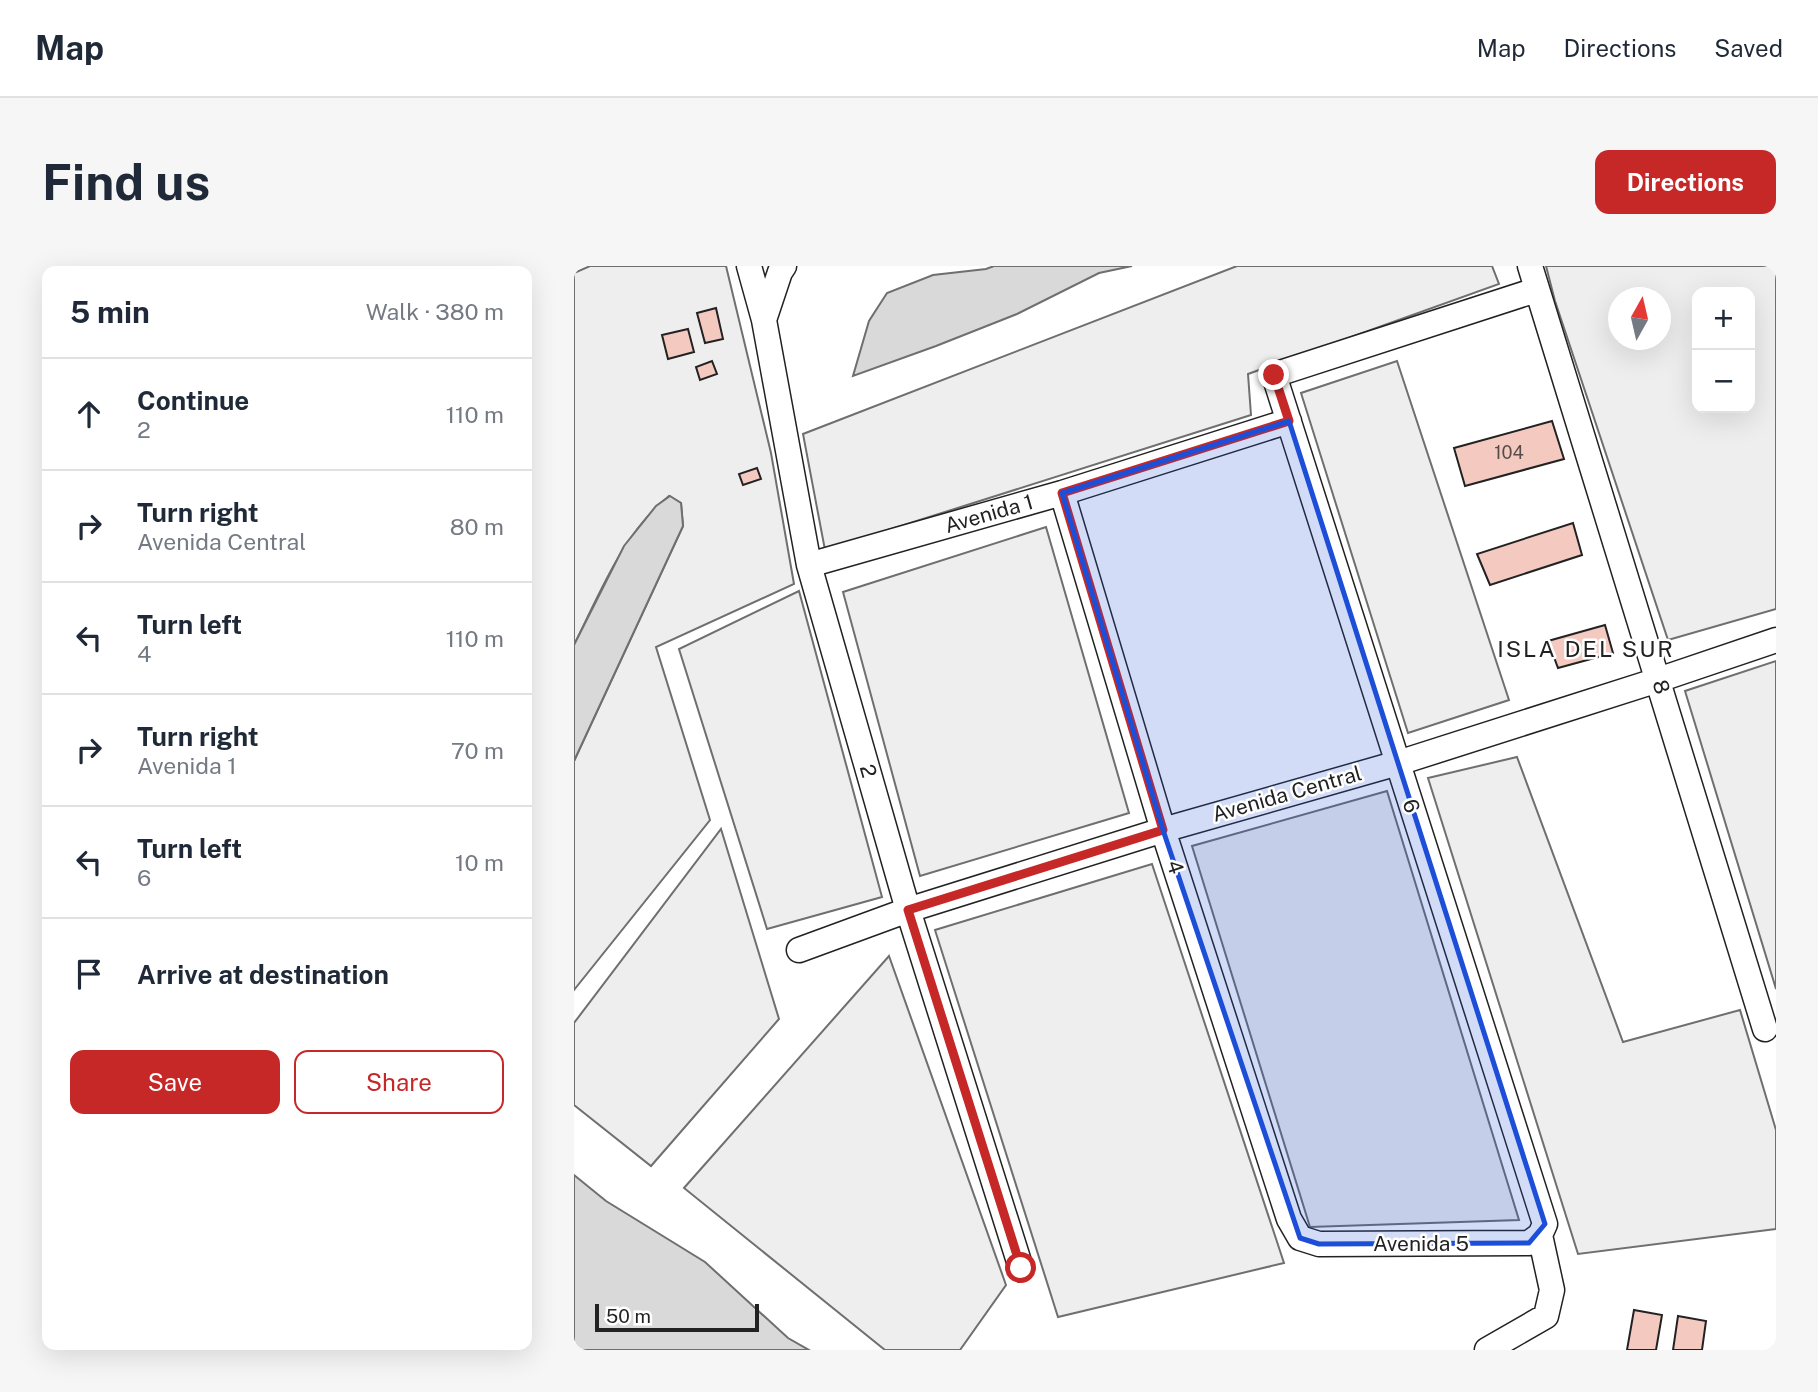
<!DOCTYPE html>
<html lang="en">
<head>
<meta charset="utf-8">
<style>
	:root { --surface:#fff; --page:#f6f6f7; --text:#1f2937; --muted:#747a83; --line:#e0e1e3; --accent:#c62828 }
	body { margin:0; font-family:"Public Sans",sans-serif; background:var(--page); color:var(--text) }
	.controls { position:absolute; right:21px; top:21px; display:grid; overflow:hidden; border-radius:14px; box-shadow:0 7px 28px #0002 }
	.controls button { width:63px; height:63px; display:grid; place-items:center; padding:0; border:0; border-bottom:2px solid var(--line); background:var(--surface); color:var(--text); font:35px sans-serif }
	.compass { position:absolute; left:1034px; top:21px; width:63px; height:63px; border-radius:50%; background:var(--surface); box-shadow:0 7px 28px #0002; rotate:8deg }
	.scale { position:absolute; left:21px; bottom:18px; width:164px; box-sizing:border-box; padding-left:7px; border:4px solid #222; border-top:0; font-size:19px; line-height:24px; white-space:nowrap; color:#222; -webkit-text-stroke:5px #fff; paint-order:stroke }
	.stop { position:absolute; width:21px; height:21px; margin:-16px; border:5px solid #c62828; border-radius:50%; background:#fff }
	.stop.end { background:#c62828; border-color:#fff; box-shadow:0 2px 7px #0008 }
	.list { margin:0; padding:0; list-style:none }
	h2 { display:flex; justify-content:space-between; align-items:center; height:91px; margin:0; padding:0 28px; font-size:30px }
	h2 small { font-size:23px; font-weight:400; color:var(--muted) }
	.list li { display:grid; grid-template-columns:46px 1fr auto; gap:21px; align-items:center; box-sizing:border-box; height:112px; padding:0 28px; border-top:2px solid var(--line) }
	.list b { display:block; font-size:26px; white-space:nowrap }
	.list p { margin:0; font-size:23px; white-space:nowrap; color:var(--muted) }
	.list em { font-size:23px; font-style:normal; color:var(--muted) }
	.actions { display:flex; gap:14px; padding:21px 28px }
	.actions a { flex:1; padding:16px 0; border:2px solid var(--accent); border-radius:14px; text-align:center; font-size:24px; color:var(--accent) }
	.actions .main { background:var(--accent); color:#fff }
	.icon { flex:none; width:38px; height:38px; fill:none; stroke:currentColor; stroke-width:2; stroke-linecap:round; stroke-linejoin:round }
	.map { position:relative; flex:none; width:1202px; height:1084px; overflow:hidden; border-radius:14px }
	header { display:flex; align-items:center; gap:42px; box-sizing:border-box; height:98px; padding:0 35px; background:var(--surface); border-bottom:2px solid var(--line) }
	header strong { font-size:33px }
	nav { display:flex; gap:38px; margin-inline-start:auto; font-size:24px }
	.intro { display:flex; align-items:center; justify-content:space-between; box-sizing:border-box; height:168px; padding:0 42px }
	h1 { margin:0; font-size:49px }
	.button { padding:18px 32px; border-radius:14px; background:var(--accent); color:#fff; font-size:24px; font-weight:700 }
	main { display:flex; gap:42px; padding:0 42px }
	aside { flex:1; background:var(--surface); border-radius:14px; box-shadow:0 7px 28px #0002 }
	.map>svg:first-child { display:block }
	.green { fill:#eee; stroke:#6f6f6f; stroke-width:2; fill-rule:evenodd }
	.water { fill:#d9d9d9; stroke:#6f6f6f; stroke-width:2 }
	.building { fill:#f3c9c0; stroke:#222; stroke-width:2 }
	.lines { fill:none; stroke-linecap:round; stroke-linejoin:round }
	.minor-casing { stroke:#222; stroke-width:27 }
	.minor { stroke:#fff; stroke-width:24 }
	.route { stroke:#c62828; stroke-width:9 }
	.marked { fill:#1d4ed8; fill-opacity:0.2; stroke:#1d4ed8; stroke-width:5; stroke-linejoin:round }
	.labels { text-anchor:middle; stroke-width:5; stroke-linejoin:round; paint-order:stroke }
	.number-label { font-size:18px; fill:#564c4a }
	.street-label { font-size:21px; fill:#222; stroke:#fff }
	.neighbourhood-label { font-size:23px; letter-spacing:2px; fill:#222; stroke:#fff }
</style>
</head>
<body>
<header>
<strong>Map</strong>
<nav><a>Map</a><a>Directions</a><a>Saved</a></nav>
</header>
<div class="intro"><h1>Find us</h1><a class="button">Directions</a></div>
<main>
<aside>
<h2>5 min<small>Walk · 380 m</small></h2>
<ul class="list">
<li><svg class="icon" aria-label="ahead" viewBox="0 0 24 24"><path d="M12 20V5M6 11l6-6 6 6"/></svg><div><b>Continue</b><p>2</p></div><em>110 m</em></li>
<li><svg class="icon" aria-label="right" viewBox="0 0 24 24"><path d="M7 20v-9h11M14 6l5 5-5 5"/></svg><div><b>Turn right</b><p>Avenida Central</p></div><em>80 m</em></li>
<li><svg class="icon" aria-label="left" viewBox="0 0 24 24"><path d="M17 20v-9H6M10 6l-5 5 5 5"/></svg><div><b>Turn left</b><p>4</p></div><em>110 m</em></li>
<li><svg class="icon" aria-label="right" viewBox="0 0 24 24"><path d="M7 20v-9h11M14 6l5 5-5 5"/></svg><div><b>Turn right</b><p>Avenida 1</p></div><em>70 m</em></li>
<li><svg class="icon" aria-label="left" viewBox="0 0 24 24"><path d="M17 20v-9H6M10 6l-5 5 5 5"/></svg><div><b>Turn left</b><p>6</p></div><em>10 m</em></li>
<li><svg class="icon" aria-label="arrive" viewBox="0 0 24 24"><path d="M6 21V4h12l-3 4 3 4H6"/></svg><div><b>Arrive at destination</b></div></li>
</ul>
<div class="actions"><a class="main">Save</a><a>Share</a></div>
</aside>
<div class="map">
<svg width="1202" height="1084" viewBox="0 0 1202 1084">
	<rect width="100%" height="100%" fill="#fff"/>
	<path class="green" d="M 16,0 L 152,0 L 197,187 L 220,318 L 82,381 L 136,554 L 0,724 L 0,495 L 109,260 L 107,237 L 95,230 C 49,267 26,327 0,379 L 0,7 Z
		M 663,0 L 918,0 L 925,18 L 674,108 L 677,149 L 251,284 L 229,168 Z
		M 972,0 L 1202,0 L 1202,343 L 1094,374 L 981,35 ZM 1123,26 L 1176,26 L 1176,142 L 1123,142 ZM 1044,32 L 1086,32 L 1086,74 L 1044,74 Z
		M 823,95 L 935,434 L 834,467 L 727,127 Z
		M 472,261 L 555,547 L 346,610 L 269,326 Z
		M 225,325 L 308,631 L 193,663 L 105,383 Z
		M 1202,395 L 1202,723 L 1111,425 Z
		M 943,491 L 1049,776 L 1166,744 L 1202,864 L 1202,963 L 1004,988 L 854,512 Z
		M 813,525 L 945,954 L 736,961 L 618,580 Z
		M 147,563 L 205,753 L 77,900 L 0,839 L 0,757 Z
		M 578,598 L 710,997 L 484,1051 L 361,664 Z
		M 315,690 L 432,1019 L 386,1084 L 311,1084 L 110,922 Z"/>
	<path class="water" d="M 420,0 L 558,0 L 525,7 L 443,48 L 362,80 L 279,110 L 295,55 L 313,27 L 359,9 L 412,3 Z
		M 96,230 L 107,237 L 109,260 L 0,495 L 0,379 L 50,280 L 82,240 Z
		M 0,909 L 32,935 L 131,996 L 214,1072 L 235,1084 L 0,1084 Z"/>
	<path class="building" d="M 142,42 L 149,73 L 131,77 L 123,47 Z
		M 114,63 L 120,86 L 94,93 L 88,69 Z
		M 138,95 L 143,108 L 126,114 L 122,101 Z
		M 978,155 L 990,193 L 891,220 L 880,182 Z
		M 183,202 L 187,213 L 169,219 L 165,208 Z
		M 999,257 L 1008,289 L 916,319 L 903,288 Z
		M 1031,359 L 1039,387 L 984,402 L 974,375 Z
		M 1060,1044 L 1088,1049 L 1082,1084 L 1053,1084 Z
		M 1104,1050 L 1132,1055 L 1128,1084 L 1099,1084 Z"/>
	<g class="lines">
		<g class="minor-casing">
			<path id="minor" d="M 175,0 L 190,54 L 235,299 L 334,644 L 447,1002
				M 956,0 L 1191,763
				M 190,54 L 206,6 L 210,0
				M 488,227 L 589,564 L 715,953 L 726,972 L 745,978 L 955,977 L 966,969 L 971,958 L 700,109 L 962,24
				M 235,299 L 488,227 L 715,155
				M 225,684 L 334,644 L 589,564 L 824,497 L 1084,414 L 1202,374
				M 913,1084 L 972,1050 L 978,1024 L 966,969"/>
		</g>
		<use href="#minor" class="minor"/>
	</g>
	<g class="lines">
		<path class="route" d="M 447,1002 L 334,644 L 589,564 L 488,227 L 715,155 L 700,109"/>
	</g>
	<path class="marked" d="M 715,155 L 971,958 L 955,977 L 745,978 L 726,972 L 589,564 L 488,227 Z"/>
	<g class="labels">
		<g class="number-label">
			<text x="935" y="193">104</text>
		</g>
		<g class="street-label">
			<text transform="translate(415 248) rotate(-16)" y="7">Avenida 1</text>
			<text transform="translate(1087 421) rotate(73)" y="7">8</text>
			<text transform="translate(294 505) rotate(74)" y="7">2</text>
			<text transform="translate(713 528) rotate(-16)" y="7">Avenida Central</text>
			<text transform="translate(837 540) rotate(72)" y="7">6</text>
			<text transform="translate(601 601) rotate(72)" y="7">4</text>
			<text x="847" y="985">Avenida 5</text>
		</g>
		<g class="neighbourhood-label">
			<text x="1012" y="391">ISLA DEL SUR</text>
		</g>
	</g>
</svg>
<div class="controls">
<button>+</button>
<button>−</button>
</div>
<svg class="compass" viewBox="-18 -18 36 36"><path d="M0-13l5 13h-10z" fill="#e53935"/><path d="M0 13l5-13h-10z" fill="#747a83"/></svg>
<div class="scale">50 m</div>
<div class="stop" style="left:447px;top:1002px"></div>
<div class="stop end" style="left:700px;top:109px"></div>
</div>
</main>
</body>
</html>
